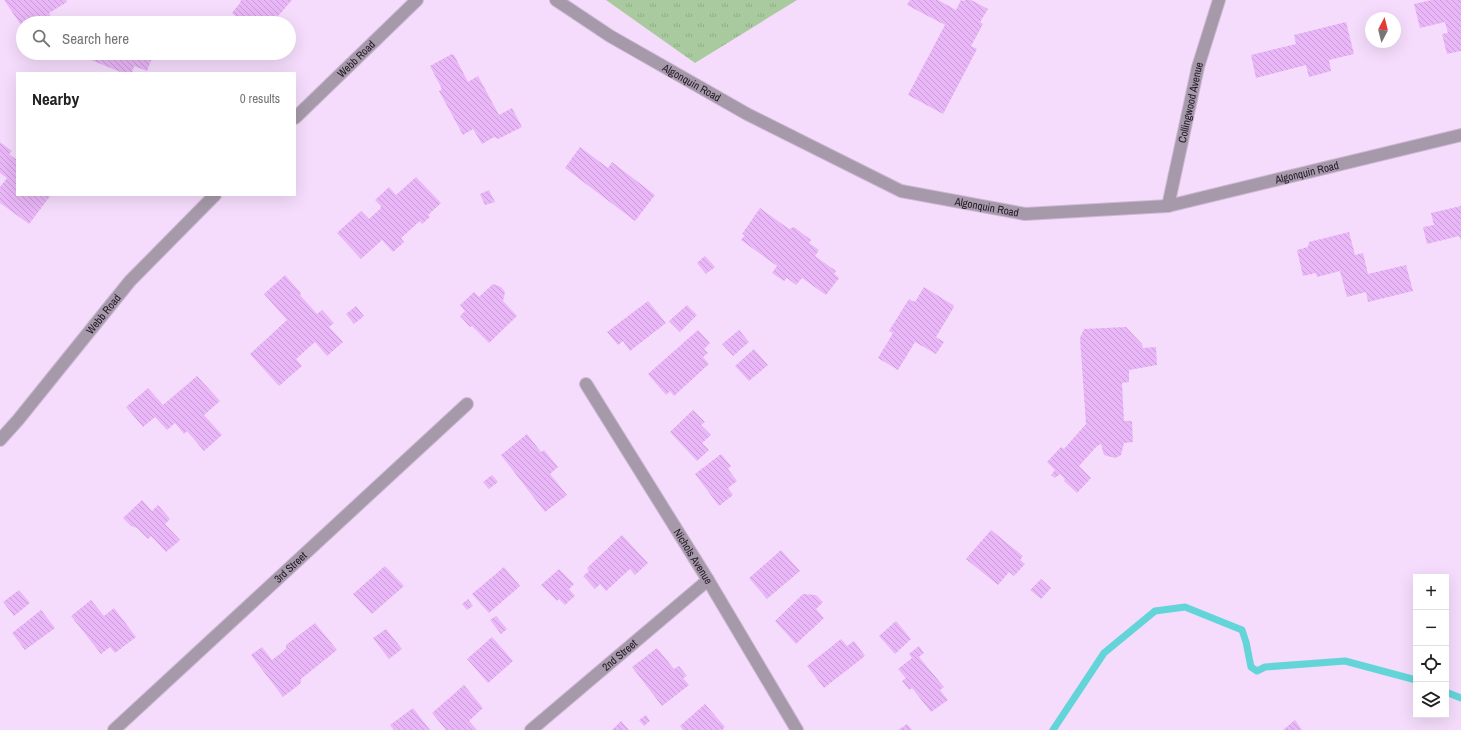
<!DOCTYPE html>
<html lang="en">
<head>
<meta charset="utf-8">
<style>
	:root { --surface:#fff; --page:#f6f6f6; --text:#222; --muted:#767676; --line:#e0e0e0 }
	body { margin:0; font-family:"Archivo Narrow",sans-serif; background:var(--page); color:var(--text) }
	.controls { position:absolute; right:12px; bottom:12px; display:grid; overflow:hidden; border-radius:0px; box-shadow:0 4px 16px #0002 }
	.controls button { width:36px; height:36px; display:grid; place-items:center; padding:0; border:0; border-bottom:1px solid var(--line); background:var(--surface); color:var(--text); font:20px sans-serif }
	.compass { position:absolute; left:1365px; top:12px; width:36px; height:36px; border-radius:50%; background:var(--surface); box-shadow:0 4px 16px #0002; rotate:7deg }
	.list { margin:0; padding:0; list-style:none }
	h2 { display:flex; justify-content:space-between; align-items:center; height:52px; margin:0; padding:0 16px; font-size:17px }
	h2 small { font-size:13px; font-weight:400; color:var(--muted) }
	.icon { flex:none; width:22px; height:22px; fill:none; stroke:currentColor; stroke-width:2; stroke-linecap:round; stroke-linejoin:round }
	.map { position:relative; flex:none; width:1461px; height:730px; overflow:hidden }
	.search { position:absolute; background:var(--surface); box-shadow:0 4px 16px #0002; left:16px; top:16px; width:280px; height:44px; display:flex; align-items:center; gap:10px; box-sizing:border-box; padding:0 14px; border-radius:22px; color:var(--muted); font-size:15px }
	.panel { position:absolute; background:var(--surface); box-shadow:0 4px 16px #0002; left:16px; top:72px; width:280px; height:124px; border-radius:0px }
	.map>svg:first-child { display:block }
	.grass { fill:url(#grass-tufts) }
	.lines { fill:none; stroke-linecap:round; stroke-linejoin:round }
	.stream { stroke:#63d5d9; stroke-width:7 }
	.building { fill:url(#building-back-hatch) }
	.minor-casing { stroke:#cfb9d5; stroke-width:14 }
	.minor { stroke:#a69aaa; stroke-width:12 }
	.labels { text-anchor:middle; stroke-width:3; stroke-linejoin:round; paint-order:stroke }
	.street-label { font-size:11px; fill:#221725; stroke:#fbeeff }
</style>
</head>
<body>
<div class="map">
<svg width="1461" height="730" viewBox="0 0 1461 730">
	<defs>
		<pattern id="grass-tufts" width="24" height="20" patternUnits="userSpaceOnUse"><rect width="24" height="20" fill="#a8ca9e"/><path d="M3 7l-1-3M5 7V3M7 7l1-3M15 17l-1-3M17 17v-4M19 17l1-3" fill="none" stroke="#90ad88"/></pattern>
		<pattern id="building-back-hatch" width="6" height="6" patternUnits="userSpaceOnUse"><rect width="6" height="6" fill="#e9b6f7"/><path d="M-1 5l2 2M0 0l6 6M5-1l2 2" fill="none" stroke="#c89cd4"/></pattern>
	</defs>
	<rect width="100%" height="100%" fill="#f5dcfc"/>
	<path class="grass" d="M 606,0 L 797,0 L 695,63 Z"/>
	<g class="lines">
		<path class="stream" d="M 1446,692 L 1461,698
			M 1053,730 L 1104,653 L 1155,611 L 1185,607 L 1242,630 L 1246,642 L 1251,667 L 1257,671 L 1265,667 L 1345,661 L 1416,680"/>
	</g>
	<path class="building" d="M 4,0 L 66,0 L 67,2 L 49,13 L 51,17 L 41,23 L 23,23 L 23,28 Z
		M 241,0 L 292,0 L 272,23 L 243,23 L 232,13 L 240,3 Z
		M 910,0 L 938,0 L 956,10 L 961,0 L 964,1 L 965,0 L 971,0 L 988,9 L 980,22 L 983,24 L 971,46 L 977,49 L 943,114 L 908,95 L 945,25 L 907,5 Z
		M 1432,0 L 1461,0 L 1461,51 L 1447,54 L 1442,34 L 1448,33 L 1445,22 L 1420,28 L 1414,4 Z
		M 102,18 L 115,23 L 100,23 Z
		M 1346,22 L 1354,54 L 1329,60 L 1331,71 L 1309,77 L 1306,65 L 1256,78 L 1251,55 L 1296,44 L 1294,35 Z
		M 88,53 L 154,53 L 147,71 L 134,66 L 132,73 L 123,73 L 86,58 Z
		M 452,54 L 454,55 L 468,82 L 478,76 L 499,115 L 512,108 L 522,127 L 498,139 L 494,137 L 482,144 L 473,129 L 463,135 L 439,91 L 442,89 L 430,66 Z
		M 0,142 L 12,151 L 9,154 L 17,160 L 17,195 L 51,195 L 29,224 L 0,203 L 0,187 L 7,178 L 0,173 Z
		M 580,147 L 608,168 L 612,162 L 655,195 L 635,221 L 565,168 Z
		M 416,177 L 441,203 L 428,215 L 430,217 L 422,224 L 420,221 L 401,238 L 404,242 L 393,252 L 382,240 L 361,259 L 337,233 L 361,211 L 369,219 L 380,209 L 381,206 L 375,200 L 389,187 L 396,195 Z
		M 489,190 L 495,202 L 485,205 L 480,194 Z
		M 1461,206 L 1461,240 L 1459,236 L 1427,244 L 1423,227 L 1434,225 L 1431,213 Z
		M 760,208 L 789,229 L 794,227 L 811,240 L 809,243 L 819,250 L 815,256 L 836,271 L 834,274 L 839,278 L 826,295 L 802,278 L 796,285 L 787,278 L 784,281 L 772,273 L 777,266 L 741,240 L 745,235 L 742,234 Z
		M 1349,232 L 1355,255 L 1363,253 L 1368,274 L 1406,265 L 1413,291 L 1368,302 L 1366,292 L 1347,297 L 1340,271 L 1317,277 L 1316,273 L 1303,276 L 1297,250 L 1308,247 L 1309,242 Z
		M 705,256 L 715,267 L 706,274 L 697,263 Z
		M 285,275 L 301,293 L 300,295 L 317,314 L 322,310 L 334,323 L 329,327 L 343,342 L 327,356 L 315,342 L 296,359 L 302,366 L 279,386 L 250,354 L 287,320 L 264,294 Z
		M 493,284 L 501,287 L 505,292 L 503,301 L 517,316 L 489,343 L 472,326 L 470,327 L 460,316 L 465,311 L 460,305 L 474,292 L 479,297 Z
		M 924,287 L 953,305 L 954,307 L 936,337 L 944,342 L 936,354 L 915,342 L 898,370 L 878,358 L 893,333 L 889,331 L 909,299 L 915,302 Z
		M 648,301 L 666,323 L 630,351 L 623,341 L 618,345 L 607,332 Z
		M 687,305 L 697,315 L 680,332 L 669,321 Z
		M 356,306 L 364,316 L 354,324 L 346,314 Z
		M 1126,327 L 1142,344 L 1143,348 L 1156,347 L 1157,365 L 1129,370 L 1129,382 L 1122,383 L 1124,421 L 1132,421 L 1133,442 L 1124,443 L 1121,455 L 1115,458 L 1104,455 L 1101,444 L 1097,446 L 1079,466 L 1091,478 L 1077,493 L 1064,481 L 1065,479 L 1060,474 L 1055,478 L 1051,475 L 1055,470 L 1047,462 L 1061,447 L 1064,449 L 1086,424 L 1080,338 L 1084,329 Z
		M 698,330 L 710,343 L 704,349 L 708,353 L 703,357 L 709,364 L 674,396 L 670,391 L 666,395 L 648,374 Z
		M 739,330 L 749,342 L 733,356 L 722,344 Z
		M 754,349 L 768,365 L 749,381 L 735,366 Z
		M 197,376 L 220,401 L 204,415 L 222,435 L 204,451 L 187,431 L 184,434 L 175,423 L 167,430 L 155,417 L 143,427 L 126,407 L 148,388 L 163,405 Z
		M 693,410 L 705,422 L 701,425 L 711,435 L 702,443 L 709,450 L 697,461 L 670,432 Z
		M 527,434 L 541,452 L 544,450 L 558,467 L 550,474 L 567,495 L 545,512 L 501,455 Z
		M 721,454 L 731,466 L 728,469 L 737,481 L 728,488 L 733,495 L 719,506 L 695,474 Z
		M 492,475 L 498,482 L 489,489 L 483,482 Z
		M 142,500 L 152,511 L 158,505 L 170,519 L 165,524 L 180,540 L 166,552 L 151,536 L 148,539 L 137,528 L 131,526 L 123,518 Z
		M 991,530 L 1023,556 L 1020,560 L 1025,564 L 1014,576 L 1009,572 L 998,585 L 966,559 Z
		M 622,535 L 648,563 L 635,575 L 630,569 L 606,591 L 600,584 L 595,589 L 583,576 L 589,571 L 587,568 Z
		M 781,550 L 800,571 L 767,599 L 749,578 Z
		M 385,566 L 404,586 L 372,614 L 353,594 Z
		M 504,567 L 520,586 L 489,613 L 472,594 Z
		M 559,569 L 574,584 L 569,589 L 575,596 L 565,605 L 559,599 L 557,601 L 541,585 Z
		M 1041,579 L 1051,588 L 1041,599 L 1030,590 Z
		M 19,590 L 30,603 L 14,616 L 3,602 Z
		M 803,594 L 816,595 L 823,602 L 816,609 L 824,618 L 796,644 L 775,621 Z
		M 468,599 L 473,606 L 467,610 L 462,604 Z
		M 91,600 L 104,616 L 114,608 L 136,637 L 115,653 L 110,647 L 101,654 L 71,616 Z
		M 41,610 L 55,628 L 25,650 L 12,633 Z
		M 496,616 L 507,629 L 501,634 L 490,620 Z
		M 896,621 L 911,639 L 895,654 L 879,636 Z
		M 315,623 L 337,650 L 301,679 L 301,683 L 283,697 L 251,655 L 262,647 L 272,660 L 286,649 L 286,645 Z
		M 386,629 L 402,649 L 389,659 L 373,638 Z
		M 492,637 L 513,661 L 488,683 L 467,659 Z
		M 841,639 L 847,646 L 854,641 L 865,656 L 824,688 L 807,666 Z
		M 919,646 L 924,653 L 919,657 L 944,687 L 940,690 L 948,700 L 931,712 L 912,688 L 909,690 L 902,681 L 906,678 L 898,669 L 912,658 L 909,654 Z
		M 657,648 L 674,669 L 679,666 L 687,676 L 683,678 L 689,685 L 662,706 L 632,667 Z
		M 464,685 L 483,708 L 469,721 L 477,730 L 446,730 L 432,713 Z
		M 705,704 L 725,727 L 722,730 L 683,730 L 680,726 Z
		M 413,708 L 430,730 L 394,730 L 390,725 Z
		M 646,715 L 650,721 L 644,726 L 639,720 Z
		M 1295,720 L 1302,730 L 1283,730 Z
		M 621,721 L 629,730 L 612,730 Z
		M 907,724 L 912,730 L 898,730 Z"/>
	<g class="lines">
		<g class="minor-casing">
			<g id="minor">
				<path id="s1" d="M 556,0 L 610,36 L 747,114 L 901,191 L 1025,214 L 1168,206 L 1461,135"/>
				<path id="s2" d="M 295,118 L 417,0"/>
				<path id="s3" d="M 1168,206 L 1198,67 L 1219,0"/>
				<path id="s4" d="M 586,384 L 708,580 L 797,730"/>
				<path id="s5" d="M 0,440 L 18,420 L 130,281 L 215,195"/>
				<path id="s6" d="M 114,730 L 467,404"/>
				<path id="s7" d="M 531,730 L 708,580"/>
			</g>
		</g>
		<use href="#minor" class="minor"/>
	</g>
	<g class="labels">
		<g class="street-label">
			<text dy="4" stroke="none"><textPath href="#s2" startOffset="85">Webb Road</textPath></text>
			<text dy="4" stroke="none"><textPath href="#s1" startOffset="159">Algonquin Road</textPath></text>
			<text dy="4" stroke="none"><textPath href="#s3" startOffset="106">Collingwood Avenue</textPath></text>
			<text dy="4" stroke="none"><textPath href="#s1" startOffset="807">Algonquin Road</textPath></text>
			<text dy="4" stroke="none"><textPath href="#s1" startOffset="482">Algonquin Road</textPath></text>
			<text dy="4" stroke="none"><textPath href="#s5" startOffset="163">Webb Road</textPath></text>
			<text dy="4" stroke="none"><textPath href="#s4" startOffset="203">Nichols Avenue</textPath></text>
			<text dy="4" stroke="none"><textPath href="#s6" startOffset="240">3rd Street</textPath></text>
			<text dy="4" stroke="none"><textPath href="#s7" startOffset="116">2nd Street</textPath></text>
		</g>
	</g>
</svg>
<div class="controls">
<button>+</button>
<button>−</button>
<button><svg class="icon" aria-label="locate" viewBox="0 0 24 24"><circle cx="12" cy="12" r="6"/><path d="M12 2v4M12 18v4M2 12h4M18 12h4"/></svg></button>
<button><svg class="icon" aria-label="layers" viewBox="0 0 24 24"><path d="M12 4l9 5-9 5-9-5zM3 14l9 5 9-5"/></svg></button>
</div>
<svg class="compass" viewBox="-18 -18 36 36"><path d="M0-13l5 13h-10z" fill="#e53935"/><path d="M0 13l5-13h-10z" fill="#767676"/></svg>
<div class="search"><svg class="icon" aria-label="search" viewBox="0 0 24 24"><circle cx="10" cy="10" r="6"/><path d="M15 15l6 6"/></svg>Search here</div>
<section class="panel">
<h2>Nearby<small>0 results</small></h2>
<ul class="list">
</ul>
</section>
</div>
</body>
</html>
